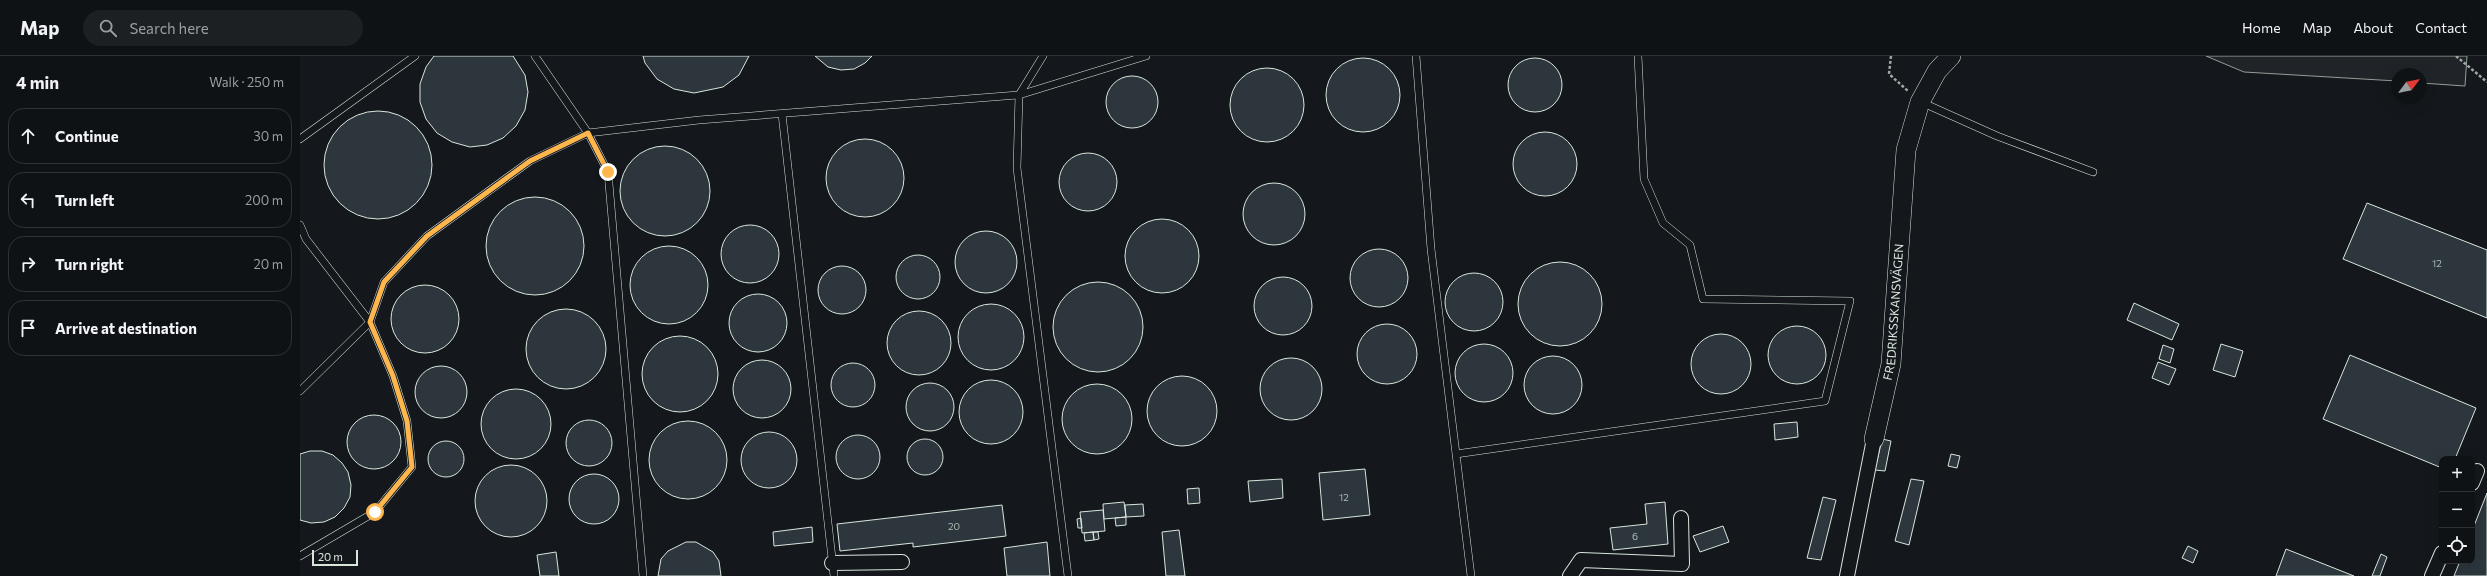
<!DOCTYPE html>
<html lang="en">
<head>
<meta charset="utf-8">
<style>
	:root { --surface:#0f1215; --page:#1d2022; --text:#f1f3f6; --muted:#9b9ea0; --line:#2f3234 }
	body { margin:0; font-family:Commissioner,sans-serif; background:var(--page); color:var(--text) }
	.controls { position:absolute; right:12px; bottom:12px; display:grid; overflow:hidden; border-radius:8px; box-shadow:0 4px 16px #0002 }
	.controls button { width:36px; height:36px; display:grid; place-items:center; padding:0; border:0; border-bottom:1px solid var(--line); background:var(--surface); color:var(--text); font:20px sans-serif }
	.compass { position:absolute; left:2091px; top:12px; width:36px; height:36px; border-radius:50%; background:var(--surface); box-shadow:0 4px 16px #0002; rotate:58deg }
	.scale { position:absolute; left:12px; bottom:10px; width:46px; box-sizing:border-box; padding-left:4px; border:2px solid #d8e6dc; border-top:0; font-size:11px; line-height:14px; white-space:nowrap; color:#d8e6dc; -webkit-text-stroke:3px #14181c; paint-order:stroke }
	.stop { position:absolute; width:12px; height:12px; margin:-9px; border:3px solid #ffb74d; border-radius:50%; background:#fff }
	.stop.end { background:#ffb74d; border-color:#fff; box-shadow:0 1px 4px #0008 }
	.list { margin:0; padding:0; list-style:none }
	h2 { display:flex; justify-content:space-between; align-items:center; height:52px; margin:0; padding:0 16px; font-size:17px }
	h2 small { font-size:13px; font-weight:400; color:var(--muted) }
	.list li { display:grid; grid-template-columns:26px 1fr auto; gap:12px; align-items:center; box-sizing:border-box; height:56px; margin:0 8px 8px; padding:0 8px; border:1px solid var(--line); border-radius:16px }
	.list b { display:block; font-size:15px; white-space:nowrap }
	.list em { font-size:13px; font-style:normal; color:var(--muted) }
	.icon { flex:none; width:22px; height:22px; fill:none; stroke:currentColor; stroke-width:2; stroke-linecap:round; stroke-linejoin:round }
	.map { position:relative; flex:none; width:2187px; height:520px; overflow:hidden }
	header { display:flex; align-items:center; gap:24px; box-sizing:border-box; height:56px; padding:0 20px; background:var(--surface); border-bottom:1px solid var(--line) }
	header strong { font-size:19px }
	nav { display:flex; gap:22px; margin-inline-start:auto; font-size:14px }
	.search { width:280px; height:36px; background:var(--page); display:flex; align-items:center; gap:10px; box-sizing:border-box; padding:0 14px; border-radius:22px; color:var(--muted); font-size:15px }
	main { display:flex }
	aside { flex:1; background:var(--surface) }
	.map>svg:first-child { display:block }
	.green { fill:#202428; stroke:#939e99 }
	.building { fill:#2c363c; stroke:#d8e6dc }
	.lines { fill:none; stroke-linecap:round; stroke-linejoin:round }
	.service-casing { stroke:#d8e6dc; stroke-width:8 }
	.minor-casing { stroke:#d8e6dc; stroke-width:16 }
	.secondary-casing { stroke:#d8e6dc; stroke-width:20 }
	.path { stroke:#9da8a2; stroke-width:2.5; stroke-dasharray:3 2; stroke-linecap:butt }
	.service { stroke:#14181c; stroke-width:7 }
	.minor { stroke:#14181c; stroke-width:14 }
	.secondary { stroke:#14181c; stroke-width:19 }
	.route { stroke:#ffb74d; stroke-width:5 }
	.labels { text-anchor:middle; stroke-width:3; stroke-linejoin:round; paint-order:stroke }
	.number-label { font-size:10px; fill:#adbab4 }
	.street-label { font-size:12px; fill:#d8e6dc; stroke:#14181c }
</style>
</head>
<body>
<header>
<strong>Map</strong>
<div class="search"><svg class="icon" aria-label="search" viewBox="0 0 24 24"><circle cx="10" cy="10" r="6"/><path d="M15 15l6 6"/></svg>Search here</div>
<nav><a>Home</a><a>Map</a><a>About</a><a>Contact</a></nav>
</header>
<main>
<aside>
<h2>4 min<small>Walk · 250 m</small></h2>
<ul class="list">
<li><svg class="icon" aria-label="ahead" viewBox="0 0 24 24"><path d="M12 20V5M6 11l6-6 6 6"/></svg><div><b>Continue</b></div><em>30 m</em></li>
<li><svg class="icon" aria-label="left" viewBox="0 0 24 24"><path d="M17 20v-9H6M10 6l-5 5 5 5"/></svg><div><b>Turn left</b></div><em>200 m</em></li>
<li><svg class="icon" aria-label="right" viewBox="0 0 24 24"><path d="M7 20v-9h11M14 6l5 5-5 5"/></svg><div><b>Turn right</b></div><em>20 m</em></li>
<li><svg class="icon" aria-label="arrive" viewBox="0 0 24 24"><path d="M6 21V4h12l-3 4 3 4H6"/></svg><div><b>Arrive at destination</b></div></li>
</ul>
</aside>
<div class="map">
<svg width="2187" height="520" viewBox="0 0 2187 520">
	<rect width="100%" height="100%" fill="#14181c"/>
	<path class="green" d="M 1906,0 L 2167,0 L 2165,30 L 2121,27 L 2121,18 L 2097,18 L 2097,25 L 1944,16 Z"/>
	<path class="building" d="M 134,0 L 213,0 L 225,19 L 228,36 L 225,54 L 216,70 L 203,82 L 187,89 L 170,91 L 152,86 L 137,77 L 126,63 L 120,46 L 120,28 L 126,11 Z
		M 343,0 L 449,0 L 439,19 L 423,31 L 394,37 L 374,33 L 357,23 L 345,7 Z
		M 515,0 L 572,0 L 565,7 L 554,13 L 541,14 L 528,11 Z
		M1208 29a27 27 0 1 1 54 0a27 27 0 1 1-54 0Z
		M1026 39a37 37 0 1 1 74 0a37 37 0 1 1-74 0Z
		M930 49a37 37 0 1 1 74 0a37 37 0 1 1-74 0Z
		M806 46a26 26 0 1 1 52 0a26 26 0 1 1-52 0Z
		M24 109a54 54 0 1 1 108 0a54 54 0 1 1-108 0Z
		M1213 108a32 32 0 1 1 64 0a32 32 0 1 1-64 0Z
		M526 122a39 39 0 1 1 78 0a39 39 0 1 1-78 0Z
		M320 135a45 45 0 1 1 90 0a45 45 0 1 1-90 0Z
		M759 126a29 29 0 1 1 58 0a29 29 0 1 1-58 0Z
		M943 158a31 31 0 1 1 62 0a31 31 0 1 1-62 0Z
		M186 190a49 49 0 1 1 98 0a49 49 0 1 1-98 0Z
		M 2067,147 L 2187,194 L 2187,262 L 2043,203 Z
		M825 200a37 37 0 1 1 74 0a37 37 0 1 1-74 0Z
		M421 198a29 29 0 1 1 58 0a29 29 0 1 1-58 0Z
		M655 206a31 31 0 1 1 62 0a31 31 0 1 1-62 0Z
		M330 229a39 39 0 1 1 78 0a39 39 0 1 1-78 0Z
		M1050 222a29 29 0 1 1 58 0a29 29 0 1 1-58 0Z
		M596 221a22 22 0 1 1 44 0a22 22 0 1 1-44 0Z
		M1218 248a42 42 0 1 1 84 0a42 42 0 1 1-84 0Z
		M518 234a24 24 0 1 1 48 0a24 24 0 1 1-48 0Z
		M1145 246a29 29 0 1 1 58 0a29 29 0 1 1-58 0Z
		M954 250a29 29 0 1 1 58 0a29 29 0 1 1-58 0Z
		M753 271a45 45 0 1 1 90 0a45 45 0 1 1-90 0Z
		M91 263a34 34 0 1 1 68 0a34 34 0 1 1-68 0Z
		M429 267a29 29 0 1 1 58 0a29 29 0 1 1-58 0Z
		M 1834,247 L 1879,268 L 1872,284 L 1827,264 Z
		M658 281a33 33 0 1 1 66 0a33 33 0 1 1-66 0Z
		M226 293a40 40 0 1 1 80 0a40 40 0 1 1-80 0Z
		M587 287a32 32 0 1 1 64 0a32 32 0 1 1-64 0Z
		M1057 298a30 30 0 1 1 60 0a30 30 0 1 1-60 0Z
		M1468 299a29 29 0 1 1 58 0a29 29 0 1 1-58 0Z
		M1391 308a30 30 0 1 1 60 0a30 30 0 1 1-60 0Z
		M342 318a38 38 0 1 1 76 0a38 38 0 1 1-76 0Z
		M1155 317a29 29 0 1 1 58 0a29 29 0 1 1-58 0Z
		M 1921,288 L 1943,295 L 1935,321 L 1913,314 Z
		M 1863,289 L 1874,293 L 1870,307 L 1859,303 Z
		M 2050,299 L 2176,352 L 2155,403 L 2142,403 L 2142,412 L 2023,363 Z
		M1224 329a29 29 0 1 1 58 0a29 29 0 1 1-58 0Z
		M960 333a31 31 0 1 1 62 0a31 31 0 1 1-62 0Z
		M433 333a29 29 0 1 1 58 0a29 29 0 1 1-58 0Z
		M 1858,306 L 1876,313 L 1869,329 L 1852,322 Z
		M531 329a22 22 0 1 1 44 0a22 22 0 1 1-44 0Z
		M115 336a26 26 0 1 1 52 0a26 26 0 1 1-52 0Z
		M847 355a35 35 0 1 1 70 0a35 35 0 1 1-70 0Z
		M659 356a32 32 0 1 1 64 0a32 32 0 1 1-64 0Z
		M606 351a24 24 0 1 1 48 0a24 24 0 1 1-48 0Z
		M762 363a35 35 0 1 1 70 0a35 35 0 1 1-70 0Z
		M181 368a35 35 0 1 1 70 0a35 35 0 1 1-70 0Z
		M47 386a27 27 0 1 1 54 0a27 27 0 1 1-54 0Z
		M266 387a23 23 0 1 1 46 0a23 23 0 1 1-46 0Z
		M349 404a39 39 0 1 1 78 0a39 39 0 1 1-78 0Z
		M 1497,366 L 1498,381 L 1475,384 L 1474,368 Z
		M441 404a28 28 0 1 1 56 0a28 28 0 1 1-56 0Z
		M536 401a22 22 0 1 1 44 0a22 22 0 1 1-44 0Z
		M607 401a18 18 0 1 1 36 0a18 18 0 1 1-36 0Z
		M 1582,383 L 1591,385 L 1585,415 L 1575,414 Z
		M128 403a18 18 0 1 1 36 0a18 18 0 1 1-36 0Z
		M 10,395 L 22,395 L 33,399 L 42,407 L 48,416 L 51,429 L 50,441 L 44,452 L 35,461 L 24,466 L 11,467 L 0,464 L 0,398 Z
		M 1651,398 L 1660,400 L 1657,412 L 1648,410 Z
		M175 445a36 36 0 1 1 72 0a36 36 0 1 1-72 0Z
		M 1065,413 L 1070,459 L 1023,464 L 1019,417 Z
		M269 443a25 25 0 1 1 50 0a25 25 0 1 1-50 0Z
		M 982,423 L 983,442 L 950,446 L 948,425 Z
		M 1611,423 L 1624,425 L 1609,489 L 1595,485 Z
		M 899,432 L 900,447 L 888,448 L 887,433 Z
		M 2187,437 L 2187,520 L 2154,520 L 2160,505 L 2172,505 L 2172,475 Z
		M 1523,441 L 1536,444 L 1521,504 L 1507,502 Z
		M 824,446 L 826,461 L 804,463 L 803,448 Z
		M 1365,446 L 1368,488 L 1313,494 L 1310,472 L 1347,468 L 1345,448 Z
		M 843,448 L 844,460 L 826,461 L 825,449 Z
		M 702,449 L 706,480 L 613,491 L 613,487 L 540,495 L 537,468 Z
		M 803,454 L 805,475 L 782,477 L 780,456 Z
		M 826,461 L 826,469 L 816,470 L 815,462 Z
		M 781,462 L 782,472 L 778,472 L 777,463 Z
		M 1423,470 L 1429,486 L 1400,496 L 1393,480 Z
		M 512,471 L 513,486 L 474,490 L 473,476 Z
		M 879,474 L 885,520 L 866,520 L 862,476 Z
		M 793,476 L 794,484 L 785,485 L 784,477 Z
		M 793,476 L 798,476 L 799,483 L 794,484 Z
		M 386,486 L 396,486 L 413,496 L 419,505 L 421,520 L 358,520 L 361,503 L 368,495 Z
		M 747,486 L 750,520 L 707,520 L 704,492 Z
		M 1888,490 L 1898,495 L 1893,507 L 1882,502 Z
		M 1986,493 L 2054,520 L 1976,520 Z
		M 256,496 L 259,520 L 240,520 L 237,499 Z
		M 2081,498 L 2087,501 L 2080,520 L 2072,520 Z"/>
	<g class="lines">
		<g class="service-casing">
			<path id="service" d="M 235,0 L 288,77 L 308,116 L 343,520
				M 743,0 L 719,39 L 717,112 L 768,520
				M 1116,0 L 1131,193 L 1156,398
				M 1621,46 L 1697,80 L 1793,116
				M 482,58 L 534,520
				M 0,83 L 115,0
				M 0,169 L 6,183 L 70,266 L 93,320 L 107,365 L 112,411 L 75,456 L 0,500
				M 0,335 L 70,266 L 84,226 L 127,180 L 230,105 L 288,77 L 399,64 L 719,39 L 846,0
				M 1171,520 L 1156,398 L 1525,345 L 1550,245 L 1403,243 L 1390,189 L 1363,167 L 1344,123 L 1338,0"/>
		</g>
		<g class="minor-casing">
			<path id="minor" d="M 2172,427 L 2177,415
				M 532,507 L 602,506
				M 1270,520 L 1281,504 L 1382,508 L 1381,462
				M 1547,520 L 1574,383
				M 2132,520 L 2142,497"/>
		</g>
		<g class="secondary-casing">
			<g id="secondary">
				<path id="s1" d="M 1574,383 L 1591,308 L 1606,94 L 1620,46 L 1637,15 L 1651,0"/>
			</g>
		</g>
		<path class="path" d="M 1591,0 L 1589,18 L 1608,35
			M 2156,0 L 2187,26"/>
		<use href="#service" class="service"/>
		<use href="#minor" class="minor"/>
		<use href="#secondary" class="secondary"/>
	</g>
	<g class="lines">
		<path class="route" d="M 75,456 L 112,411 L 107,365 L 93,320 L 70,266 L 84,226 L 127,180 L 230,105 L 288,77 L 308,116"/>
	</g>
	<g class="labels">
		<g class="number-label">
			<text x="2137" y="211">12</text>
			<text x="1044" y="445">12</text>
			<text x="654" y="474">20</text>
			<text x="1335" y="484">6</text>
		</g>
		<g class="street-label">
			<text dy="4" stroke="none"><textPath href="#s1" startOffset="129">FREDRIKSSKANSVÄGEN</textPath></text>
		</g>
	</g>
</svg>
<div class="controls">
<button>+</button>
<button>−</button>
<button><svg class="icon" aria-label="locate" viewBox="0 0 24 24"><circle cx="12" cy="12" r="6"/><path d="M12 2v4M12 18v4M2 12h4M18 12h4"/></svg></button>
</div>
<svg class="compass" viewBox="-18 -18 36 36"><path d="M0-13l5 13h-10z" fill="#e53935"/><path d="M0 13l5-13h-10z" fill="#9b9ea0"/></svg>
<div class="scale">20 m</div>
<div class="stop" style="left:75px;top:456px"></div>
<div class="stop end" style="left:308px;top:116px"></div>
</div>
</main>
</body>
</html>
